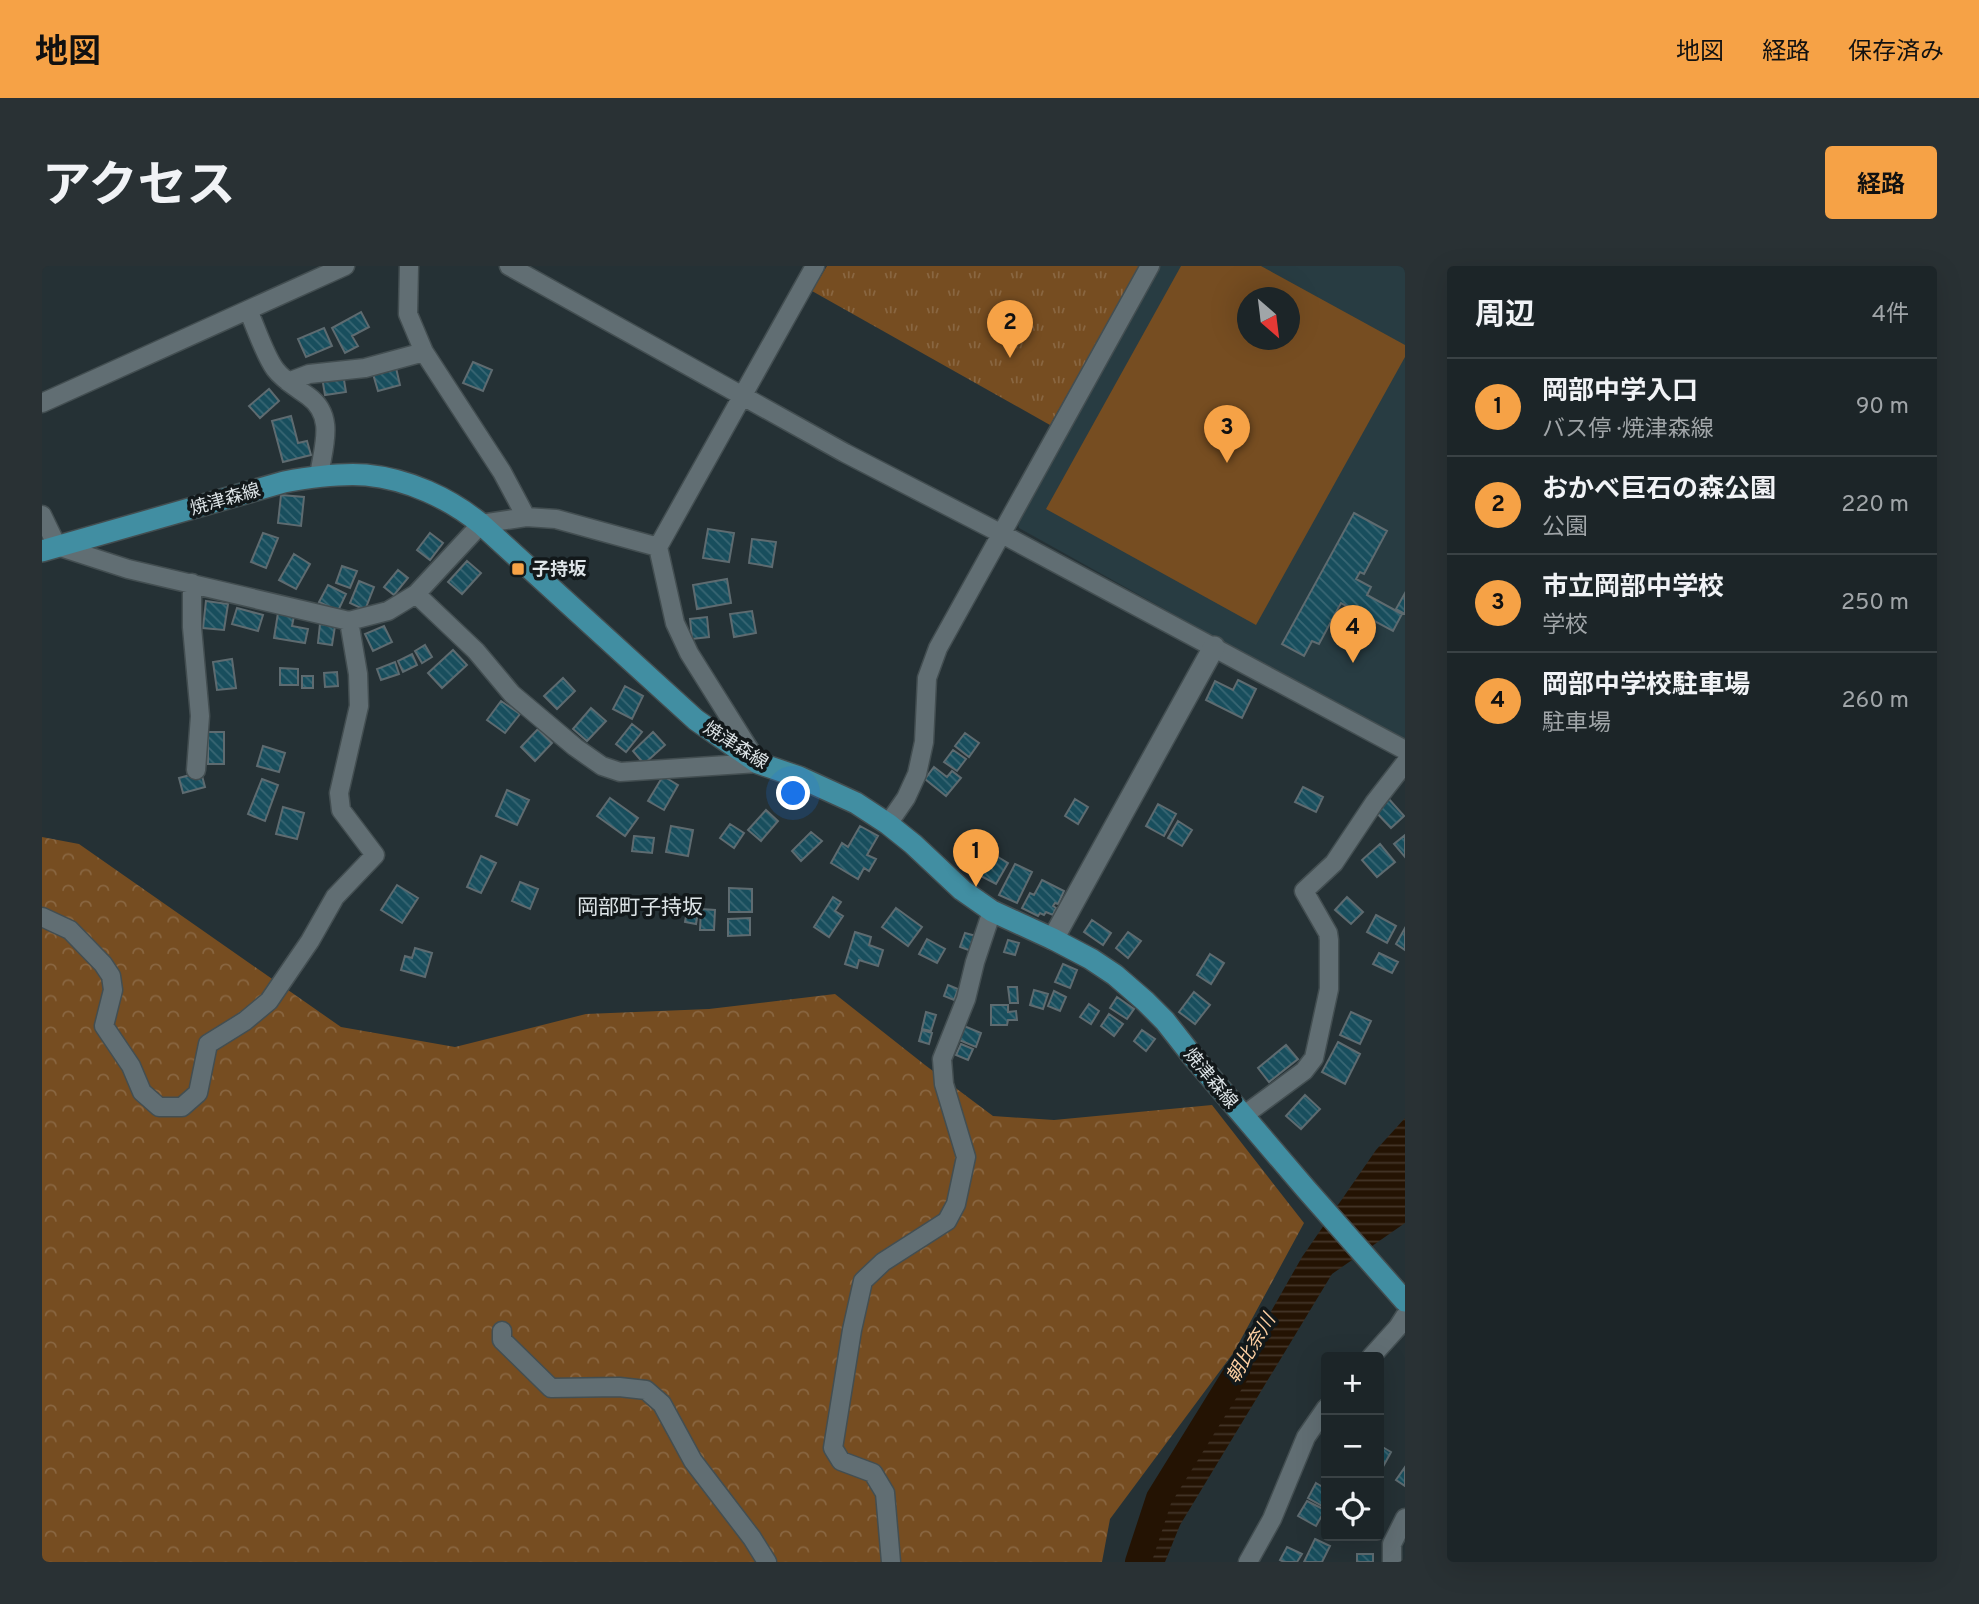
<!DOCTYPE html>
<html lang="ja">
<head>
<meta charset="utf-8">
<style>
	:root { --surface:#1c2528; --page:#293134; --text:#f1f3f6; --muted:#a0a5a8; --line:#3a4245; --accent:#f6a246 }
	body { margin:0; font-family:Overpass,"Noto Sans JP",sans-serif; background:var(--page); color:var(--text) }
	.controls { position:absolute; right:21px; bottom:21px; display:grid; overflow:hidden; border-radius:7px; box-shadow:0 7px 28px #0002 }
	.controls button { width:63px; height:63px; display:grid; place-items:center; padding:0; border:0; border-bottom:2px solid var(--line); background:var(--surface); color:var(--text); font:35px sans-serif }
	.compass { position:absolute; left:1195px; top:21px; width:63px; height:63px; border-radius:50%; background:var(--surface); box-shadow:0 7px 28px #0002; rotate:152deg }
	.you { position:absolute; left:752px; top:528px; width:24px; height:24px; margin:-18px; border:5px solid #fff; border-radius:50%; background:#1a73e8; box-shadow:0 0 0 10px #1a73e833 }
	.badge { display:grid; place-items:center; width:46px; height:46px; border-radius:50%; background:var(--accent); color:#111; font-size:23px; font-weight:700 }
	.pin { position:absolute; translate:-50% -58px; filter:drop-shadow(0 2px 4px #0008) }
	.pin::after { content:''; position:absolute; top:37px; width:24px; height:21px; background:inherit; clip-path:polygon(0 0,100% 0,50% 100%) }
	.list { margin:0; padding:0; list-style:none }
	h2 { display:flex; justify-content:space-between; align-items:center; height:91px; margin:0; padding:0 28px; font-size:30px }
	h2 small { font-size:23px; font-weight:400; color:var(--muted) }
	.list li { display:grid; grid-template-columns:46px 1fr auto; gap:21px; align-items:center; box-sizing:border-box; height:98px; padding:0 28px; border-top:2px solid var(--line) }
	.list b { display:block; font-size:26px; white-space:nowrap }
	.list p { margin:0; font-size:23px; white-space:nowrap; color:var(--muted) }
	.list em { font-size:23px; font-style:normal; color:var(--muted) }
	.icon { flex:none; width:38px; height:38px; fill:none; stroke:currentColor; stroke-width:2; stroke-linecap:round; stroke-linejoin:round }
	.map { position:relative; flex:none; width:1363px; height:1296px; overflow:hidden; border-radius:7px }
	header { display:flex; align-items:center; gap:42px; box-sizing:border-box; height:98px; padding:0 35px; background:var(--accent); color:#111 }
	header strong { font-size:33px }
	nav { display:flex; gap:38px; margin-inline-start:auto; font-size:24px }
	.intro { display:flex; align-items:center; justify-content:space-between; box-sizing:border-box; height:168px; padding:0 42px }
	h1 { margin:0; font-size:49px }
	.button { padding:18px 32px; border-radius:7px; background:var(--accent); color:#111; font-size:24px; font-weight:700 }
	main { display:flex; gap:42px; padding:0 42px }
	aside { flex:1; background:var(--surface); border-radius:7px; box-shadow:0 7px 28px #0002 }
	.map>svg:first-child { display:block }
	.built { fill:#283c42; fill-rule:evenodd }
	.grass { fill:#764d21; fill-rule:evenodd }
	.forest { fill:url(#forest-crowns) }
	.park { fill:url(#park-tufts) }
	.water { fill:url(#water-rules) }
	.lines { fill:none; stroke-linecap:round; stroke-linejoin:round }
	.river { stroke:#241303; stroke-width:26 }
	.building { fill:url(#building-back-hatch); stroke:#5e6b70; stroke-width:2 }
	.minor-casing { stroke:#434e51; stroke-width:21 }
	.tertiary-casing { stroke:#434e51; stroke-width:24 }
	.primary-casing { stroke:#434e51; stroke-width:24 }
	.minor { stroke:#616e73; stroke-width:18 }
	.tertiary { stroke:#616e73; stroke-width:21 }
	.primary { stroke:#418ea2; stroke-width:21 }
	.poi-dot { fill:#f6a246; stroke:#12181a; stroke-width:2.5 }
	.labels { text-anchor:middle; stroke-width:7; stroke-linejoin:round; paint-order:stroke }
	.street-label { font-size:18px; fill:#dde4e7; stroke:#12181a }
	.poi-label { font-size:18px; font-weight:bold; fill:#dde4e7; stroke:#12181a; text-anchor:start }
	.water-label { font-size:19px; font-style:italic; fill:#fccea1; stroke:#12181a }
	.quarter-label { font-size:21px; fill:#dde4e7; stroke:#12181a }
</style>
</head>
<body>
<header>
<strong>地図</strong>
<nav><a>地図</a><a>経路</a><a>保存済み</a></nav>
</header>
<div class="intro"><h1>アクセス</h1><a class="button">経路</a></div>
<main>
<div class="map">
<svg width="1363" height="1296" viewBox="0 0 1363 1296">
	<defs>
		<pattern id="forest-crowns" width="20" height="18" patternUnits="userSpaceOnUse" patternTransform="scale(1.75)"><rect width="20" height="18" fill="#764d21"/><path d="M2 6a3 3 0 1 1 6 0M12 15a3 3 0 1 1 6 0" fill="none" stroke="#896641"/></pattern>
		<pattern id="park-tufts" width="24" height="20" patternUnits="userSpaceOnUse" patternTransform="scale(1.75)"><rect width="24" height="20" fill="#764d21"/><path d="M3 7l-1-3M5 7V3M7 7l1-3M15 17l-1-3M17 17v-4M19 17l1-3" fill="none" stroke="#896641"/></pattern>
		<pattern id="water-rules" width="6" height="5" patternUnits="userSpaceOnUse" patternTransform="scale(1.75)"><rect width="6" height="5" fill="#241303"/><path d="M0 2.5h6" fill="none" stroke="#433528"/></pattern>
		<pattern id="building-back-hatch" width="6" height="6" patternUnits="userSpaceOnUse" patternTransform="scale(1.75)"><rect width="6" height="6" fill="#184e5d"/><path d="M-1 5l2 2M0 0l6 6M5-1l2 2" fill="none" stroke="#396774"/></pattern>
	</defs>
	<rect width="100%" height="100%" fill="#253135"/>
	<path class="built" d="M 1116,0 L 1363,0 L 1363,477 L 977,262 L 975,253 ZM 1206,32 L 1248,32 L 1248,74 L 1206,74 Z"/>
	<path class="grass" d="M 1139,0 L 1219,0 L 1363,79 L 1363,91 L 1214,359 L 1004,243 ZM 1206,32 L 1248,32 L 1248,74 L 1206,74 Z"/>
	<path class="forest" d="M 0,571 L 37,578 L 299,761 L 413,781 L 544,748 L 667,743 L 793,728 L 883,799 L 951,850 L 1012,854 L 1170,839 L 1262,957 L 1192,1086 L 1068,1253 L 1060,1296 L 0,1296 Z"/>
	<path class="park" d="M 785,0 L 1098,0 L 1008,159 L 770,25 Z"/>
	<path class="water" d="M 1363,852 L 1363,957 L 1290,1008 L 1138,1259 L 1123,1296 L 1089,1296 L 1102,1260 L 1178,1135 L 1260,991 L 1334,884 Z"/>
	<g class="lines">
		<path class="river" d="M 1096,1296 L 1117,1232 L 1195,1106"/>
	</g>
	<path class="building" d="M 319,46 L 327,61 L 310,70 L 316,80 L 303,87 L 290,62 Z
		M 282,62 L 290,80 L 264,91 L 256,73 Z
		M 431,96 L 450,104 L 441,125 L 421,117 Z
		M 354,102 L 358,119 L 336,125 L 331,108 Z
		M 301,108 L 304,126 L 283,129 L 280,111 Z
		M 227,123 L 237,135 L 218,152 L 207,140 Z
		M 249,150 L 256,177 L 265,175 L 269,189 L 241,196 L 230,155 Z
		M 239,229 L 262,231 L 259,260 L 236,257 Z
		M 1312,247 L 1345,265 L 1322,308 L 1318,306 L 1314,313 L 1329,321 L 1325,329 L 1360,348 L 1351,365 L 1299,337 L 1277,378 L 1270,375 L 1262,390 L 1240,378 Z
		M 666,263 L 692,267 L 687,296 L 661,292 Z
		M 221,267 L 236,272 L 224,302 L 209,296 Z
		M 388,267 L 401,277 L 388,294 L 375,284 Z
		M 710,273 L 734,276 L 730,301 L 707,297 Z
		M 252,288 L 268,298 L 254,323 L 237,314 Z
		M 425,295 L 439,307 L 420,328 L 406,316 Z
		M 300,300 L 315,305 L 308,322 L 294,317 Z
		M 356,304 L 366,312 L 352,329 L 342,321 Z
		M 685,313 L 689,337 L 655,343 L 651,319 Z
		M 317,315 L 332,321 L 323,344 L 308,337 Z
		M 286,319 L 304,328 L 296,345 L 277,336 Z
		M 1363,327 L 1363,348 L 1354,343 Z
		M 164,335 L 186,338 L 182,364 L 161,362 Z
		M 195,342 L 221,349 L 216,365 L 190,358 Z
		M 710,345 L 714,367 L 692,371 L 688,348 Z
		M 236,347 L 252,350 L 250,360 L 266,363 L 263,377 L 232,372 Z
		M 665,351 L 667,371 L 650,373 L 648,353 Z
		M 278,358 L 293,360 L 290,379 L 276,377 Z
		M 342,360 L 350,376 L 331,385 L 323,368 Z
		M 383,379 L 390,391 L 380,397 L 373,385 Z
		M 411,384 L 425,399 L 400,422 L 386,407 Z
		M 370,388 L 375,399 L 361,406 L 356,395 Z
		M 190,393 L 194,422 L 175,424 L 171,396 Z
		M 353,396 L 357,408 L 339,414 L 335,403 Z
		M 238,402 L 256,403 L 256,419 L 238,419 Z
		M 295,406 L 296,420 L 283,421 L 282,407 Z
		M 260,410 L 271,410 L 271,422 L 260,422 Z
		M 521,412 L 533,425 L 515,443 L 502,430 Z
		M 1196,414 L 1214,423 L 1200,452 L 1164,434 L 1173,415 L 1191,424 Z
		M 583,420 L 601,430 L 590,453 L 571,443 Z
		M 459,435 L 478,448 L 463,467 L 445,454 Z
		M 549,442 L 564,455 L 545,475 L 531,463 Z
		M 590,458 L 600,466 L 584,486 L 574,478 Z
		M 496,463 L 510,477 L 493,495 L 479,481 Z
		M 166,466 L 182,466 L 182,498 L 166,498 Z
		M 611,466 L 623,479 L 602,498 L 591,485 Z
		M 923,467 L 937,477 L 927,491 L 913,480 Z
		M 221,480 L 243,487 L 237,506 L 215,500 Z
		M 911,484 L 924,493 L 915,505 L 902,496 Z
		M 892,501 L 905,511 L 910,505 L 919,512 L 904,530 L 883,513 Z
		M 159,506 L 163,521 L 141,527 L 137,512 Z
		M 621,510 L 636,519 L 622,544 L 606,535 Z
		M 220,513 L 236,519 L 223,555 L 206,548 Z
		M 1261,521 L 1281,531 L 1274,546 L 1253,536 Z
		M 465,524 L 487,534 L 475,559 L 454,550 Z
		M 568,532 L 596,552 L 583,570 L 555,550 Z
		M 1346,532 L 1362,550 L 1349,562 L 1332,544 Z
		M 1033,533 L 1046,541 L 1036,558 L 1023,550 Z
		M 1116,538 L 1134,548 L 1122,570 L 1104,560 Z
		M 241,541 L 262,547 L 255,573 L 234,568 Z
		M 724,544 L 736,555 L 719,575 L 706,564 Z
		M 1136,555 L 1150,564 L 1140,580 L 1126,572 Z
		M 688,558 L 702,567 L 692,582 L 678,572 Z
		M 629,560 L 651,564 L 646,590 L 624,586 Z
		M 818,560 L 836,570 L 825,589 L 834,593 L 827,605 L 822,602 L 816,613 L 789,597 L 800,577 L 806,581 Z
		M 769,566 L 780,575 L 759,595 L 750,585 Z
		M 1363,569 L 1363,591 L 1352,578 Z
		M 592,570 L 612,572 L 610,587 L 590,585 Z
		M 1338,578 L 1353,596 L 1335,611 L 1320,594 Z
		M 951,588 L 966,597 L 954,618 L 939,610 Z
		M 439,590 L 454,597 L 439,627 L 425,621 Z
		M 973,598 L 990,606 L 975,637 L 957,629 Z
		M 1000,614 L 1022,625 L 1016,638 L 1013,637 L 1011,640 L 1014,642 L 1011,649 L 1004,646 L 1002,649 L 998,647 L 996,650 L 980,642 L 988,627 L 992,629 Z
		M 478,616 L 496,623 L 488,643 L 470,635 Z
		M 355,619 L 376,632 L 360,657 L 339,644 Z
		M 687,622 L 710,623 L 710,646 L 687,646 Z
		M 791,631 L 799,636 L 793,645 L 801,650 L 787,671 L 772,661 Z
		M 1305,631 L 1321,646 L 1309,658 L 1293,644 Z
		M 647,633 L 658,635 L 654,658 L 643,656 Z
		M 854,642 L 880,661 L 866,680 L 840,661 Z
		M 659,643 L 673,644 L 672,664 L 658,664 Z
		M 1334,649 L 1354,660 L 1345,677 L 1325,666 Z
		M 708,652 L 708,669 L 686,670 L 686,653 Z
		M 1050,654 L 1069,667 L 1061,679 L 1042,666 Z
		M 1363,662 L 1363,684 L 1354,678 Z
		M 813,666 L 829,671 L 827,679 L 841,684 L 836,700 L 817,694 L 815,702 L 803,698 Z
		M 1086,666 L 1099,675 L 1086,692 L 1074,682 Z
		M 923,667 L 934,670 L 929,685 L 918,681 Z
		M 885,673 L 903,683 L 895,697 L 877,688 Z
		M 966,674 L 977,677 L 973,689 L 962,686 Z
		M 373,682 L 390,687 L 383,711 L 359,704 L 363,690 L 370,692 Z
		M 1337,687 L 1356,696 L 1350,707 L 1331,698 Z
		M 1168,688 L 1182,697 L 1169,718 L 1155,709 Z
		M 1021,698 L 1035,704 L 1028,722 L 1013,716 Z
		M 906,719 L 916,723 L 912,734 L 902,730 Z
		M 966,721 L 975,721 L 976,737 L 968,737 Z
		M 992,724 L 1006,728 L 1001,743 L 988,739 Z
		M 1012,725 L 1024,731 L 1018,745 L 1006,740 Z
		M 1152,726 L 1168,739 L 1153,758 L 1137,746 Z
		M 1075,731 L 1092,743 L 1085,753 L 1068,742 Z
		M 1047,738 L 1057,745 L 1049,758 L 1038,751 Z
		M 949,739 L 966,739 L 966,746 L 974,745 L 975,754 L 966,754 L 965,759 L 949,759 Z
		M 884,746 L 894,749 L 889,765 L 880,763 Z
		M 1309,746 L 1329,755 L 1318,778 L 1298,769 Z
		M 1067,748 L 1081,758 L 1072,770 L 1059,760 Z
		M 922,760 L 939,767 L 934,781 L 917,774 Z
		M 880,764 L 890,767 L 887,778 L 877,775 Z
		M 1100,764 L 1113,773 L 1104,785 L 1092,775 Z
		M 1296,776 L 1318,788 L 1303,818 L 1280,806 Z
		M 919,778 L 931,783 L 926,794 L 914,789 Z
		M 1244,779 L 1256,793 L 1227,816 L 1216,802 Z
		M 1263,829 L 1278,843 L 1259,863 L 1244,850 Z
		M 1337,1179 L 1349,1186 L 1337,1208 Z
		M 1363,1201 L 1363,1220 L 1354,1214 Z
		M 1274,1217 L 1284,1223 L 1284,1242 L 1266,1232 Z
		M 1265,1235 L 1283,1244 L 1274,1260 L 1256,1250 Z
		M 1273,1273 L 1288,1280 L 1280,1296 L 1262,1296 Z
		M 1245,1281 L 1260,1288 L 1255,1296 L 1242,1296 L 1238,1294 Z
		M 1315,1288 L 1331,1288 L 1331,1296 L 1315,1296 Z"/>
	<g class="lines">
		<g class="minor-casing">
			<path id="minor" d="M 367,0 L 366,48 L 382,86 L 460,206 L 484,251
				M 467,0 L 803,187 L 960,268 L 1363,484
				M 206,44 C 213,59 223,90 233,103 C 241,114 255,122 266,130 C 294,150 281,181 277,210
				M 246,116 L 267,108 L 323,102 L 382,86
				M 0,137 L 303,0
				M 0,249 L 15,280 L 86,303 L 307,355 L 346,345 L 374,328 L 434,385 L 470,428 L 533,481 L 560,500 L 578,506 L 716,497 L 647,387 L 633,357 L 616,281 L 773,0
				M 150,317 L 150,361 L 158,450 L 154,504
				M 374,328 L 439,258 L 484,251 L 514,253 L 616,281
				M 846,558 L 864,532 L 875,508 L 882,476 L 885,412 L 896,382 L 1108,0
				M 0,651 L 28,664 L 61,698 L 69,710 L 71,724 L 62,760 L 89,800 L 100,826 L 117,841 L 140,841 L 156,827 L 166,778 L 203,755 L 227,735 L 268,675 L 293,631 L 333,589 L 299,544 L 297,527 L 317,440 L 316,408 L 307,355
				M 1201,850 L 1262,805 L 1272,792 L 1287,723 L 1287,674 L 1286,667 L 1262,625 L 1292,597 L 1332,537 L 1363,497
				M 460,1065 L 460,1074 L 509,1122 L 577,1121 L 604,1124 L 620,1138 L 651,1195 L 710,1272 L 725,1296
				M 1329,1091 L 1356,1061 L 1363,1050
				M 849,1296 L 843,1227 L 831,1207 L 799,1195 L 791,1182 L 810,1064 L 821,1015 L 841,996 L 905,955 L 914,938 L 924,891 L 902,818 L 900,793 L 924,733 L 933,696 L 950,645
				M 1206,1296 L 1230,1253 L 1264,1171 L 1284,1142
				M 1350,1296 L 1350,1278 L 1363,1252"/>
		</g>
		<g class="tertiary-casing">
			<path id="tertiary" d="M 1011,673 L 1172,381"/>
		</g>
		<g class="primary-casing">
			<path id="primary" d="M 0,285 L 242,216 C 269,211 297,207 324,209 C 366,213 407,232 439,258 L 654,454 L 716,497 L 757,511 L 814,537 L 846,558 L 871,578 L 920,624 L 950,645 L 1011,673 L 1049,693 L 1073,709 L 1103,735 L 1123,755 L 1152,792 L 1264,923 L 1363,1035"/>
		</g>
		<use href="#minor" class="minor"/>
		<use href="#tertiary" class="tertiary"/>
		<use href="#primary" class="primary"/>
	</g>
	<rect class="poi-dot" x="469" y="296" width="14" height="14" rx="3.5"/>
	<g class="labels">
		<g class="street-label">
			<text transform="translate(183 233) rotate(-16)" y="6">焼津森線</text>
			<text transform="translate(694 479) rotate(32)" y="6">焼津森線</text>
			<text transform="translate(1169 812) rotate(50)" y="6">焼津森線</text>
		</g>
		<g class="poi-label">
			<text x="490" y="309">子持坂</text>
		</g>
		<g class="water-label">
			<text transform="translate(1208 1082) rotate(-59)" y="7">朝比奈川</text>
		</g>
		<g class="quarter-label">
			<text x="598" y="648">岡部町子持坂</text>
		</g>
	</g>
</svg>
<div class="controls">
<button>+</button>
<button>−</button>
<button><svg class="icon" aria-label="locate" viewBox="0 0 24 24"><circle cx="12" cy="12" r="6"/><path d="M12 2v4M12 18v4M2 12h4M18 12h4"/></svg></button>
</div>
<svg class="compass" viewBox="-18 -18 36 36"><path d="M0-13l5 13h-10z" fill="#e53935"/><path d="M0 13l5-13h-10z" fill="#a0a5a8"/></svg>
<div class="you"></div>
<div class="pin badge" style="left:934px;top:621px">1</div>
<div class="pin badge" style="left:968px;top:92px">2</div>
<div class="pin badge" style="left:1185px;top:197px">3</div>
<div class="pin badge" style="left:1311px;top:397px">4</div>
</div>
<aside>
<h2>周辺<small>4件</small></h2>
<ul class="list">
<li><span class="badge">1</span><div><b>岡部中学入口</b><p>バス停 · 焼津森線</p></div><em>90 m</em></li>
<li><span class="badge">2</span><div><b>おかべ巨石の森公園</b><p>公園</p></div><em>220 m</em></li>
<li><span class="badge">3</span><div><b>市立岡部中学校</b><p>学校</p></div><em>250 m</em></li>
<li><span class="badge">4</span><div><b>岡部中学校駐車場</b><p>駐車場</p></div><em>260 m</em></li>
</ul>
</aside>
</main>
</body>
</html>
